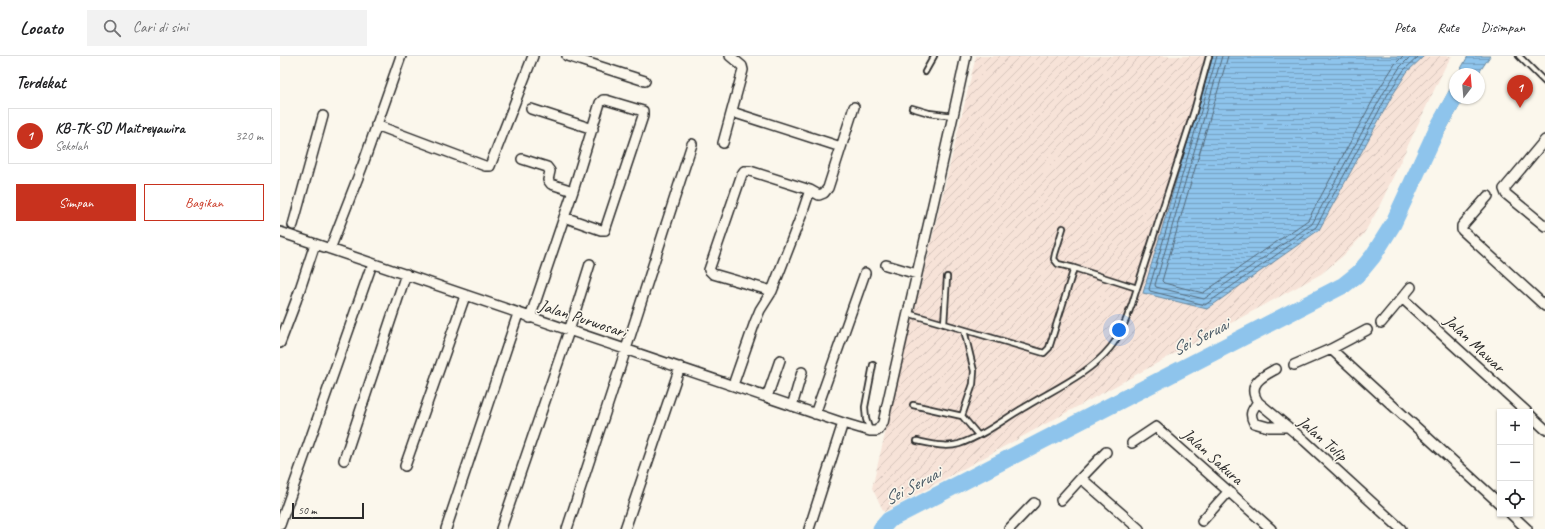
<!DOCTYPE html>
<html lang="id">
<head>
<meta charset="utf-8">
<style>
	:root { --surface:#fff; --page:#f2f2f2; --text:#202124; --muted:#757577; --line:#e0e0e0; --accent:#c8321e }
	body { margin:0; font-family:Caveat,sans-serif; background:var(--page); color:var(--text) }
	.controls { position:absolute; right:12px; bottom:12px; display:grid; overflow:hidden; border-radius:0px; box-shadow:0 1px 3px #0004 }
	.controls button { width:36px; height:36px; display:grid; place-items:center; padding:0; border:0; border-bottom:1px solid var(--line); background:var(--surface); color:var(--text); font:20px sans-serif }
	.compass { position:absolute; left:1169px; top:12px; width:36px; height:36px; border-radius:50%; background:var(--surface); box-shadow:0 1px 3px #0004; rotate:16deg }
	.scale { position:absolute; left:12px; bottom:10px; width:72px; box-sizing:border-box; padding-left:4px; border:2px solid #2b2b2b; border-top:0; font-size:11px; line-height:14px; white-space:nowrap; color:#2b2b2b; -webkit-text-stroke:3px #fbf7ec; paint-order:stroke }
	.you { position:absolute; left:839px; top:274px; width:14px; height:14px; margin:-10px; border:3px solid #fff; border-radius:50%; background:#1a73e8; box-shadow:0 0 0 6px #1a73e833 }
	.badge { display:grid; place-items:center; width:26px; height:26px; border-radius:50%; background:var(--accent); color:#fff; font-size:13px; font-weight:700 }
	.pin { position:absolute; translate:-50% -33px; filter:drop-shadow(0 1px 2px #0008) }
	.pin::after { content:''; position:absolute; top:21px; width:14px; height:12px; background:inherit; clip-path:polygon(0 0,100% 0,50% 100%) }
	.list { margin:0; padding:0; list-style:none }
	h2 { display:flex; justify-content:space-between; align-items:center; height:52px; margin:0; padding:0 16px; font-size:17px }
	h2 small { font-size:13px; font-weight:400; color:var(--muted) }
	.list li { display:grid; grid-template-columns:26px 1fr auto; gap:12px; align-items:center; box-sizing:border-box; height:56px; margin:0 8px 8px; padding:0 8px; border:1px solid var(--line); border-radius:0px }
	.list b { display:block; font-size:15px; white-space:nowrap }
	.list p { margin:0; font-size:13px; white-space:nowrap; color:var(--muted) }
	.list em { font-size:13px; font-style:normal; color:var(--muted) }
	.actions { display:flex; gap:8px; padding:12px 16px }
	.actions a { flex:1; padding:9px 0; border:1px solid var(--accent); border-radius:0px; text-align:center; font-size:14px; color:var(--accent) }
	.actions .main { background:var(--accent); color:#fff }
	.icon { flex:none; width:22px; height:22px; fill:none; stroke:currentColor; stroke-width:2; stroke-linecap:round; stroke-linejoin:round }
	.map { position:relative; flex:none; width:1265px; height:473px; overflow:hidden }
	header { display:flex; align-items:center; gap:24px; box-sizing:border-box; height:56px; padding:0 20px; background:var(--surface); border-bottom:1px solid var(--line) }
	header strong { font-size:19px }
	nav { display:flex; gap:22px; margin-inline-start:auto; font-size:14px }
	.search { width:280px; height:36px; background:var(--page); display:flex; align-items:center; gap:10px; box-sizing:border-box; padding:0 14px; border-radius:0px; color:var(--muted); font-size:15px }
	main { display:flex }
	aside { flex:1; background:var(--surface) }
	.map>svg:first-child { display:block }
	.industrial { fill:url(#industrial-furrows) }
	.water { fill:url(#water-rules); stroke:#66879f }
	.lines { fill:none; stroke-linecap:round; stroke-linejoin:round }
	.shore { stroke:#536878; stroke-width:1 }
	.river { stroke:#8ec4ec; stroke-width:17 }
	.service-casing { stroke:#2b2b2b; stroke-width:8 }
	.minor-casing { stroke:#2b2b2b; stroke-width:12 }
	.service { stroke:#fbf7ec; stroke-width:4.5 }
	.minor { stroke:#fbf7ec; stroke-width:9 }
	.labels { text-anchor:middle; stroke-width:3; stroke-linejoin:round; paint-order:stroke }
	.street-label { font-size:17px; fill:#2b2b2b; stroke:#fbf7ec }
	.water-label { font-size:18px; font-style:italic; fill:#495965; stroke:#fbf7ec }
</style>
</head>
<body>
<header>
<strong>Locato</strong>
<div class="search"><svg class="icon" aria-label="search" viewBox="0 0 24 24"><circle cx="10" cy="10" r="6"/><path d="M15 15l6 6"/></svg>Cari di sini</div>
<nav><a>Peta</a><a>Rute</a><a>Disimpan</a></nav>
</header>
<main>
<aside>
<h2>Terdekat<small></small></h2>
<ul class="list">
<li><span class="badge">1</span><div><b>KB-TK-SD Maitreyawira</b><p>Sekolah</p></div><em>320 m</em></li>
</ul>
<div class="actions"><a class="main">Simpan</a><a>Bagikan</a></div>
</aside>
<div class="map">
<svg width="1265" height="473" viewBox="0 0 1265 473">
	<defs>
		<pattern id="industrial-furrows" width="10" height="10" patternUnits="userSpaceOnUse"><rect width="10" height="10" fill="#f7e3d8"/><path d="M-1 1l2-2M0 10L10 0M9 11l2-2" fill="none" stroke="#d4c3ba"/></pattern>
		<pattern id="water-rules" width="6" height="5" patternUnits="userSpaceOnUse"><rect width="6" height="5" fill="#8ec4ec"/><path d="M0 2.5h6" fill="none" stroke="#749fbf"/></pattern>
	</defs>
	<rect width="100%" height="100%" fill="#fbf7ec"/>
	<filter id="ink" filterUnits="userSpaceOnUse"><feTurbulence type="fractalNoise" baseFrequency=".025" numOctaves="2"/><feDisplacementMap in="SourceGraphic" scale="8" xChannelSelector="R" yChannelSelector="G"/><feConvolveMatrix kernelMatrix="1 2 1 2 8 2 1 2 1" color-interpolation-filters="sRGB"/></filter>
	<g filter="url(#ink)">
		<path class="industrial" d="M 696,0 L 1172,0 L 1165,11 L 1097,155 L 1083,179 L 1064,199 L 1041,218 L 604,456 L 592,432 Z"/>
		<path class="water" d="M 933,0 L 1144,0 L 1127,16 L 1112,40 L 1039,174 L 927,253 L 863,237 Z
			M 1188,0 L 1210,0 L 1198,18 L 1178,18 Z
			M 1175,24 L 1175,42 L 1184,42 L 1163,79 L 1147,76 Z"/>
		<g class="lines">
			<path class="shore" d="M 937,0 L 869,233 L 870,235 L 925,249 L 1036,171 L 1108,38 L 1124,14 L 1139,0
				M 942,0 L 875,229 L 876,231 L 924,243 L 1032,168 L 1104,36 L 1120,11 L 1131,0
				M 948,0 L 882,225 L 884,227 L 923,237 L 1028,164 L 1099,33 L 1115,8 L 1123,0
				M 1175,32 L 1154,70 L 1155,73 L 1162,73 L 1180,42"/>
			<path class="river" d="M 601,473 L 609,464 L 1064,229 L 1079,217 L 1093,200 L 1113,168 L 1156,75 L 1175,41"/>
			<g class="service-casing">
				<path id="service" d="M 1239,0 L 1265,26
					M 645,16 L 654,0
					M 632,52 L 649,57 L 673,60
					M 783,172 L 775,198 L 774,203 L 778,208 L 794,212
					M 627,257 L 764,297 L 769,292 L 794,212 L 857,232 L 914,55 L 929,0
					M 664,268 L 667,221
					M 684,274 L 694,315 L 693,328 L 682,360 L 698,379
					M 633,349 L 682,360
					M 590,375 L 586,363 L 585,351 L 593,309
					M 637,385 C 651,388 666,392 679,388 C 703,380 724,363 745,351 C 774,333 809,318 830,292 C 842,278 852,250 857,232"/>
			</g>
			<g class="minor-casing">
				<path id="minor" d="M 287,0 L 365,25
					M 251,53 L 313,73
					M 452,56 L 561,91
					M 96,69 L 205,110 L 210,110 L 253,0
					M 1265,84 L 1224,133 L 1226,138 L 1265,170
					M 443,87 L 463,14 L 462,10 L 450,0
					M 242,103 L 267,111 L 270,115 L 268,124 L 271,128 L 293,135
					M 1208,140 L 1182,170 L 1182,174 L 1265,250
					M 13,169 L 43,60
					M 0,176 L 563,367 L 590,375 L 597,375 L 603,367 C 630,245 660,123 686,0
					M 50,193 L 82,111 L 121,0
					M 606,209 L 637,218
					M 492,235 L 433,218 L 429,214 L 462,118 L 464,115 L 470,115 L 530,134
					M 1122,242 L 1247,356
					M 250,262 L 293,135 L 320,47 L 323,44 L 326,44 L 363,55 L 363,60 L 325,174 L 321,174 L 284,161
					M 1101,267 L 1131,231
					M 0,287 L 16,245 L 35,188
					M 1051,293 L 1220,448
					M 1014,309 L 1051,293 L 1087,274
					M 996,313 C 983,320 966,328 978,346 L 1025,385 L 1121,473
					M 453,329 L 475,266 L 480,254 L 492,235 L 523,155 L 530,134 L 539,139 L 544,137 L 548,132 L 574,51
					M 487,341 L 500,304
					M 978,346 C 972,354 969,358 974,367 L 988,371 L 1006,371
					M 512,350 L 522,316
					M 535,358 L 585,217
					M 1250,359 L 1265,373
					M 852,387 L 876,371 L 991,473
					M 826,396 L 801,422 L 859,473
					M 64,404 L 126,218
					M 125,410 L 185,240
					M 781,444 L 801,422
					M 1231,458 L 1247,473
					M 922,465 L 949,435
					M 0,469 L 92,208
					M 166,473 L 238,258
					M 221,473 L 289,275 L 310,208
					M 287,473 L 346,293 L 412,88
					M 345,473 L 400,311
					M 529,473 L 563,367
					M 729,473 L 754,447"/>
			</g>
			<use href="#service" class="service"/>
			<use href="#minor" class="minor"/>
		</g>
	</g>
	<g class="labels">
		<g class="street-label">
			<text transform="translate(303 262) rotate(18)" y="6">Jalan Purwosari</text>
			<text transform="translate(1195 287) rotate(43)" y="6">Jalan Mawar</text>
			<text transform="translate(1043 382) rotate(41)" y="6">Jalan Tulip</text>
			<text transform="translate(933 400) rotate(42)" y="6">Jalan Sakura</text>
		</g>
		<g class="water-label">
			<text transform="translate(920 281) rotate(-27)" y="6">Sei Seruai</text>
			<text transform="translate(632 430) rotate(-28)" y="6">Sei Seruai</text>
		</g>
	</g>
</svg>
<div class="controls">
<button>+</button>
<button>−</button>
<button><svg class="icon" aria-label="locate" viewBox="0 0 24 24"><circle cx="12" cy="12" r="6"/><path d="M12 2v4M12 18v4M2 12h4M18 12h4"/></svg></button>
</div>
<svg class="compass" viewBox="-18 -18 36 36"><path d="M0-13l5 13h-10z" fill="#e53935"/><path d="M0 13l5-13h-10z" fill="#757577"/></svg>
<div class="scale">50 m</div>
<div class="you"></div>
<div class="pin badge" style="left:1240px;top:52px">1</div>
</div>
</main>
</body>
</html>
